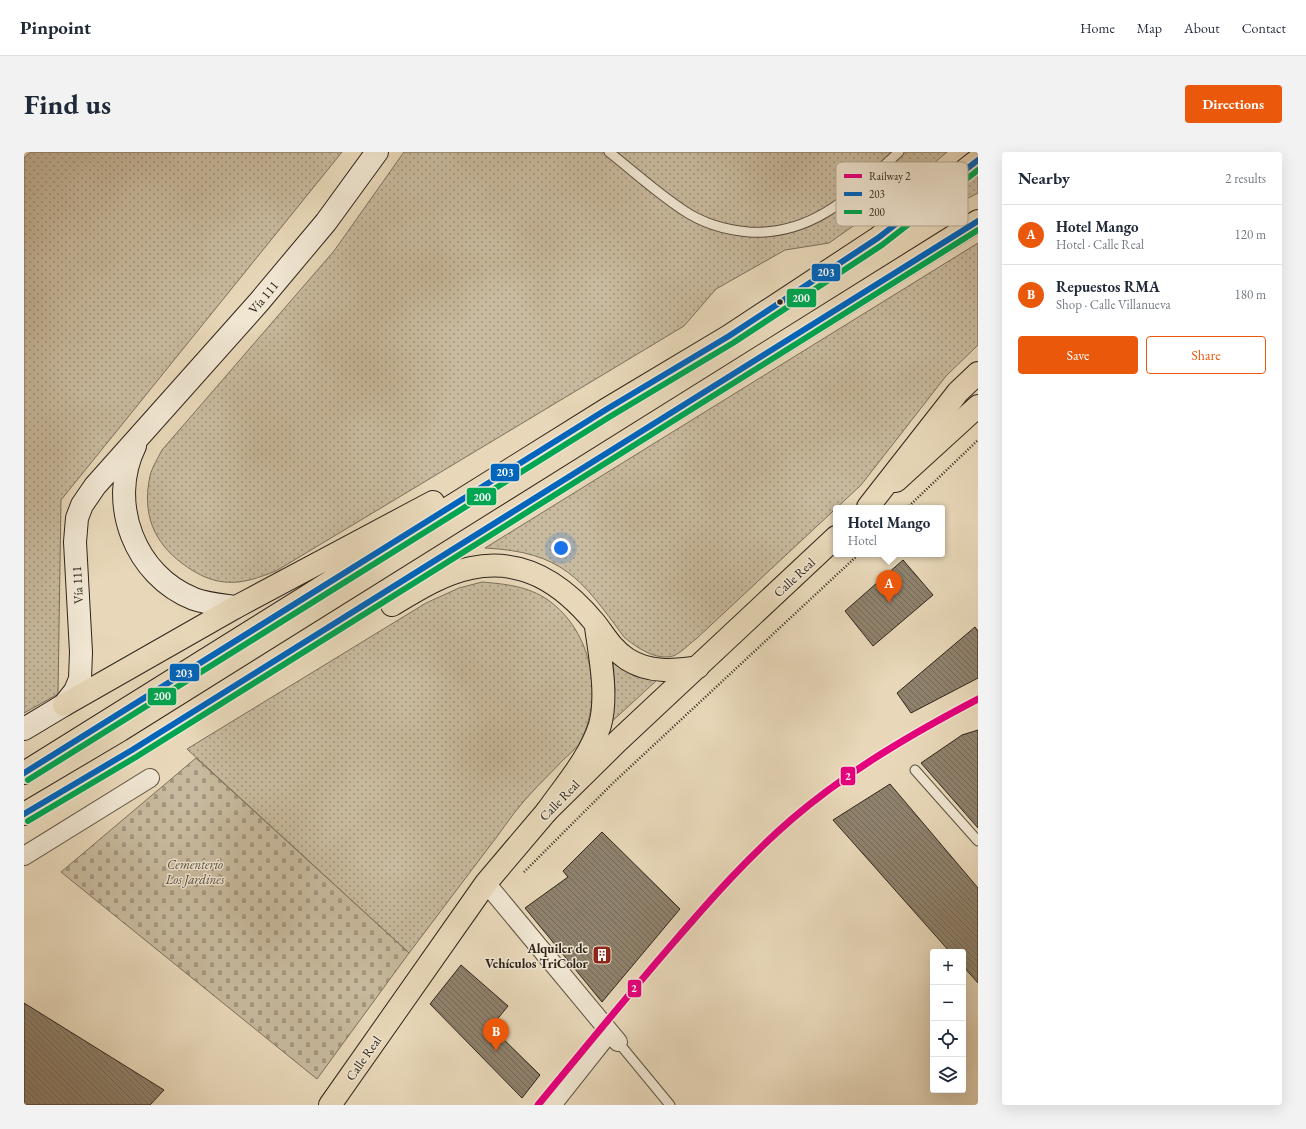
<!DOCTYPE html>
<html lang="en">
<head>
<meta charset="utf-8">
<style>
	:root { --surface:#fff; --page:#f2f2f3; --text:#1f2937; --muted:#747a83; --line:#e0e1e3; --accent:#ea580c }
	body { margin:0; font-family:"EB Garamond",serif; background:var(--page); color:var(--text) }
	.controls { position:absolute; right:12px; bottom:12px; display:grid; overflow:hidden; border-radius:4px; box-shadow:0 4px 16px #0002 }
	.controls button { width:36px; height:36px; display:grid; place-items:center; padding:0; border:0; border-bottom:1px solid var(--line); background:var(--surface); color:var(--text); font:20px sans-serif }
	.you { position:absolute; left:537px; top:396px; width:14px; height:14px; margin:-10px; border:3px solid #fff; border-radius:50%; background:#1a73e8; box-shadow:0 0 0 6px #1a73e833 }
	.badge { display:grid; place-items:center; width:26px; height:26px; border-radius:50%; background:var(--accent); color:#fff; font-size:13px; font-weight:700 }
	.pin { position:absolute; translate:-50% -33px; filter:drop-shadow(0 1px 2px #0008) }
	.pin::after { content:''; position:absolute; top:21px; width:14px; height:12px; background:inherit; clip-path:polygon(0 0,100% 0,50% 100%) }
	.popup { position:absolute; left:809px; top:353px; width:112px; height:52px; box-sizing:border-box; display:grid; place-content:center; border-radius:4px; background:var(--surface); filter:drop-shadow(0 1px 3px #0005); font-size:13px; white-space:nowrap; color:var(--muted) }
	.popup b { font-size:15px; color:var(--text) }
	.popup::after { content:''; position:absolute; left:50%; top:100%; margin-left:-8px; border:8px solid transparent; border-top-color:var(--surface) }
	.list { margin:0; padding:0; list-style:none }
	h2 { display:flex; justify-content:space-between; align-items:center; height:52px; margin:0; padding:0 16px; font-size:17px }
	h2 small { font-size:13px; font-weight:400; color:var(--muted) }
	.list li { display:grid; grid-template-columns:26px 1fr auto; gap:12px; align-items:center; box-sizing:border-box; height:60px; padding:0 16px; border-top:1px solid var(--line) }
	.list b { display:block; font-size:15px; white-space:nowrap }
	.list p { margin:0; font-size:13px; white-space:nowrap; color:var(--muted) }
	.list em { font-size:13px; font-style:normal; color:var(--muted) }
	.actions { display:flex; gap:8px; padding:12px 16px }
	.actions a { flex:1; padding:9px 0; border:1px solid var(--accent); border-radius:4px; text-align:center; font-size:14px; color:var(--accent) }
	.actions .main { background:var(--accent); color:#fff }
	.icon { flex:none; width:22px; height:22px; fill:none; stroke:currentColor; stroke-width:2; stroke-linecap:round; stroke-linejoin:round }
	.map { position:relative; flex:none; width:954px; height:953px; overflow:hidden; border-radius:4px }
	header { display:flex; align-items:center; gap:24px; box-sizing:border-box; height:56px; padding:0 20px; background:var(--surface); border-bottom:1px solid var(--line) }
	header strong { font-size:19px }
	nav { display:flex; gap:22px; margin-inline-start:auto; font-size:14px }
	.intro { display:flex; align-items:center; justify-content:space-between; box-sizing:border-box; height:96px; padding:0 24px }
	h1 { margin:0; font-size:28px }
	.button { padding:10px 18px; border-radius:4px; background:var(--accent); color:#fff; font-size:14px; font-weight:700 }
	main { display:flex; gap:24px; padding:0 24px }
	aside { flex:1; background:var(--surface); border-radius:4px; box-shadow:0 4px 16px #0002 }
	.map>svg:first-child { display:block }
	.grass { fill:url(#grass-dots); stroke:#7b705c }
	.cemetery { fill:url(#cemetery-stones); stroke:#7b705c }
	.building { fill:url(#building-back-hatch); stroke:#2e251b }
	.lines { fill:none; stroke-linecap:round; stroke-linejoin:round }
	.service-casing { stroke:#5c5242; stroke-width:11 }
	.minor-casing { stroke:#5c5242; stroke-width:20 }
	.secondary-casing { stroke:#2e251b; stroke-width:24 }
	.primary-casing { stroke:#2e251b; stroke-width:24 }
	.trunk-casing { stroke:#2e251b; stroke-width:24 }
	.path { stroke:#2e251b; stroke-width:2.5; stroke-dasharray:1 2; stroke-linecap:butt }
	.service { stroke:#f0e6d2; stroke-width:9 }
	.minor { stroke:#f0e6d2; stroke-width:18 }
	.secondary { stroke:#f0e6d2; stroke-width:22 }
	.primary { stroke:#e8d8b9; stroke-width:22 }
	.trunk { stroke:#e8d8b9; stroke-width:22 }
	.bus-1-casing { stroke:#f0e6d2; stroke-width:9 }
	.bus-2-casing { stroke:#f0e6d2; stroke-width:9 }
	.bus-1 { stroke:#0065bd; stroke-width:6 }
	.bus-2 { stroke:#00a651; stroke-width:6 }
	.rail-1-casing { stroke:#f0e6d2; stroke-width:10 }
	.rail-1 { stroke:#e5007d; stroke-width:7 }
	.bus-dot { fill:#2e251b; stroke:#f0e6d2; stroke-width:1.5 }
	.labels { text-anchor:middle; stroke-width:3; stroke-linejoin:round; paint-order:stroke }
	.street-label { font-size:13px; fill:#2e251b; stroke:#f0e6d2 }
	.park-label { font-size:13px; font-style:italic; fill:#544a3c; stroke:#f0e6d2 }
	.poi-label { font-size:13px; font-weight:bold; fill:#2e251b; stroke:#f0e6d2; text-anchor:end }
	.key { fill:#f0e6d2; stroke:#b6ac9b; stroke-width:1 }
	.key-label { font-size:11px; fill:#2e251b }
	.line-badge { stroke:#f0e6d2; stroke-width:1.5 }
	.badge-label { font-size:11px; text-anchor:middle; font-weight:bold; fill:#fff }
</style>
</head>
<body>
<header>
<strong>Pinpoint</strong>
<nav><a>Home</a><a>Map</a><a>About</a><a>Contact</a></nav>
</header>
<div class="intro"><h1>Find us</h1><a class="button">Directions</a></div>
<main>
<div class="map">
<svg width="954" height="953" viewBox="0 0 954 953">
	<defs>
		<pattern id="grass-dots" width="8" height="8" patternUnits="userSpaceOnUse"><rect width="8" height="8" fill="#c8ba9e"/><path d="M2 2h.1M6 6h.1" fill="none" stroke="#a39780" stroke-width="1.8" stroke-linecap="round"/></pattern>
		<pattern id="cemetery-stones" width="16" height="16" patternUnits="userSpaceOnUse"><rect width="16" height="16" fill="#c8ba9e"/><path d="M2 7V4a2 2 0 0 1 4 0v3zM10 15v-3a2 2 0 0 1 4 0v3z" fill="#a39780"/></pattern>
		<pattern id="building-back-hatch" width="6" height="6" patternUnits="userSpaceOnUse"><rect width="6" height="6" fill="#8f826d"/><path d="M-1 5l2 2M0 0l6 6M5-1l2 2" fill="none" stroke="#756a59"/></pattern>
	</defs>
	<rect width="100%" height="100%" fill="#e8d8b9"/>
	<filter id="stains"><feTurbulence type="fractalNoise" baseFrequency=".005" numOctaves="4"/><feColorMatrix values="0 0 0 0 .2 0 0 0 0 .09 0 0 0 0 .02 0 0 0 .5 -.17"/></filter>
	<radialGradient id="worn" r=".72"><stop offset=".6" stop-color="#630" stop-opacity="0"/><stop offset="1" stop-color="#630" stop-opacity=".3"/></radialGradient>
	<path class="grass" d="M 7,0 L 318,0 L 37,348 L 34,542 L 0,561 L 0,6 Z
		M 380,0 L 923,0 L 869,46 L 805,91 L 761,98 L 692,137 L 660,174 L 252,419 C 236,425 219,432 201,430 C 186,429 171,421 159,412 C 129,390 118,361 126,324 C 128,315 134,306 138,298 L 310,99 Z
		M 954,22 L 954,41 L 907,65 Z
		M 954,91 L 954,193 L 922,224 L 837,333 L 672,487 C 665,492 657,501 649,504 C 632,509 612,495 600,485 C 557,426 538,400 461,396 Z
		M 458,430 C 481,432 504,434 524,448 C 568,479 581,545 555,592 C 551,597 545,603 540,607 C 527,621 513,634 500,649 C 486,665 475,683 462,699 C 436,733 411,767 385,801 L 163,597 L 402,451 L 435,436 Z
		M 589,510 L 610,524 L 632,529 L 584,573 L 591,538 Z"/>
	<path class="cemetery" d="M 172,606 L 385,801 L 293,927 L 37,720 Z"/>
	<path class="building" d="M 879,408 L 909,443 L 849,494 L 821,459 Z
		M 951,475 L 954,479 L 954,526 L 887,561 L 873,541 Z
		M 954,578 L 954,676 L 897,611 L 938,583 Z
		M 866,632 L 954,736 L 954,831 L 939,814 L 939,800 L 926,800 L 809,668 Z
		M 578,680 L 656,757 L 578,850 L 501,756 L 544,725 L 539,719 Z
		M 437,813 L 484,854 L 467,875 L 516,923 L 498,946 L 406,852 Z
		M 0,851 L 140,938 L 126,953 L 0,953 Z"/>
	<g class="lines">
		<g class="service-casing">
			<path id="service" d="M 585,0 C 609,19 633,41 659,58 C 678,71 702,78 725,80 C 790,84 830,41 875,0
				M 891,618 L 954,689
				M 594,890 L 646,953"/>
		</g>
		<g class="minor-casing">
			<path id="minor" d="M 0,704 L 126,626
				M 462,731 L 594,890
				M 528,953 L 585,881"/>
		</g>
		<g class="secondary-casing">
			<path id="secondary" d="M 111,294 C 83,351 111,424 170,447 C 184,452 198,453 212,455
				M 0,577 L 40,553 L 51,539 L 56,527 L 57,500 L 51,390 L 53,366 L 58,353 L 71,334 L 235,150 L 302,70 L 353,0"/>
		</g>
		<g class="primary-casing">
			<path id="primary" d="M 872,329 L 954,254
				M 306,953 L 462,731 L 523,659 L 594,589 L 812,385"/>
		</g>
		<g class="trunk-casing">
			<path id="trunk" d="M 844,355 L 934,240 L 954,221
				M 368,453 C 393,438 418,422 447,416 C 499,405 539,432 571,471 C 581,484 588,497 603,507 C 625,521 649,519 674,515
				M 40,553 L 212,455 L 409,350
				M 0,621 L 583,257 L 705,184 L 854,86 L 954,8
				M 523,659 C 542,632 566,605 576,573 C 584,544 576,504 572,475
				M 0,662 L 108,598 L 954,69"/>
		</g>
		<path class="path" d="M 883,356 L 954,288
			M 500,720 L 589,631 L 835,402"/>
		<use href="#service" class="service"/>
		<use href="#minor" class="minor"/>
		<use href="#secondary" class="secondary"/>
		<use href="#primary" class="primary"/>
		<use href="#trunk" class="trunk"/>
		<g class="bus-1-casing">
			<path id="bus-1" d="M 0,621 L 583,257 L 705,184 L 854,86 L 954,8
				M 0,662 L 108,598 L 954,69"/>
		</g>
		<g class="bus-2-casing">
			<path id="bus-2" d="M 4,628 L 587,264 L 709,191 L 858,93 L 954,18
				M 4,669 L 112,605 L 954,78"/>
		</g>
		<use href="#bus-1" class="bus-1"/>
		<use href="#bus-2" class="bus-2"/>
		<g class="rail-1-casing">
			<path id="rail-1" d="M 514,953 C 559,898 604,843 650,790 C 687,747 725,704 768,667 C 824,619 889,581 954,547"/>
		</g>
		<use href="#rail-1" class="rail-1"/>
	</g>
	<defs>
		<g id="building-square" transform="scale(1)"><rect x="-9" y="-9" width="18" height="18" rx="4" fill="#8f2418" stroke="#f0e6d2"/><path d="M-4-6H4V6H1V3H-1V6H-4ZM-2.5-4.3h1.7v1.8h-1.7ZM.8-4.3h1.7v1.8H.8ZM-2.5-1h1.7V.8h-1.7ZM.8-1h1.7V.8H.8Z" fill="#fff"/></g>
	</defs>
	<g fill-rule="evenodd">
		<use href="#building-square" x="578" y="803"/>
	</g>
	<circle class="bus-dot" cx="756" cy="150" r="3.5"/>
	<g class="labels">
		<g class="street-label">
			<text transform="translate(239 145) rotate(-50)" y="5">Vía 111</text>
			<text transform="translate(770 425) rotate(-43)" y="5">Calle Real</text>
			<text transform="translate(53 433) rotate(-93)" y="5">Vía 111</text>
			<text transform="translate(535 648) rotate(-46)" y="5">Calle Real</text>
			<text transform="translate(339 906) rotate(-55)" y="5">Calle Real</text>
		</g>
		<g class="park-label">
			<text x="171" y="717">Cementerio<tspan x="171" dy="15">Los Jardines</tspan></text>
		</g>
		<g class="poi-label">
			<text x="564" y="801">Alquiler de<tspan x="564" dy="15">Vehículos TriColor</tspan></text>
		</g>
	</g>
	<rect x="812" y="10" width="132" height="64" rx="6" class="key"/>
	<rect x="820" y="22" width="18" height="4" fill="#e5007d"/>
	<rect x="820" y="40" width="18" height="4" fill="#0065bd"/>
	<rect x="820" y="58" width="18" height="4" fill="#00a651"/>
	<g class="key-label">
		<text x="845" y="28">Railway 2</text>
		<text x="845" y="46">203</text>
		<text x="845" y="64">200</text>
	</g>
	<g class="line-badge">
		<rect x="787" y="111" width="30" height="19" rx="4" fill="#0065bd"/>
		<rect x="762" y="136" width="31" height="20" rx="4" fill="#00a651"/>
		<rect x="466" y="311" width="30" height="19" rx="4" fill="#0065bd"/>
		<rect x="442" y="335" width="31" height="19" rx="4" fill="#00a651"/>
		<rect x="145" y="511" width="31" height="19" rx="4" fill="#0065bd"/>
		<rect x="123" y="535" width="30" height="19" rx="4" fill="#00a651"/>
		<rect x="816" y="614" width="16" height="20" rx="4" fill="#e5007d"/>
		<rect x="603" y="827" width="15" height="19" rx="4" fill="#e5007d"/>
	</g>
	<g class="badge-label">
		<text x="802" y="124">203</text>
		<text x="777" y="150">200</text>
		<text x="481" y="324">203</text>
		<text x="458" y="349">200</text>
		<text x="160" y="525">203</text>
		<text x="138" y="548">200</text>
		<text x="824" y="628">2</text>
		<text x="610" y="840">2</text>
	</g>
	<rect width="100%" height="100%" filter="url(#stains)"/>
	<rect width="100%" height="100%" fill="url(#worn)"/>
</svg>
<div class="controls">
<button>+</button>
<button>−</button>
<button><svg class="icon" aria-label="locate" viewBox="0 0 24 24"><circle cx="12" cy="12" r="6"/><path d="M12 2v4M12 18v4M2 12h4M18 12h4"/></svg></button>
<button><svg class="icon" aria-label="layers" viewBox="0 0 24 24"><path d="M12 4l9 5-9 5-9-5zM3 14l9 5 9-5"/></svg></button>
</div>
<div class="you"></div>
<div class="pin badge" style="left:865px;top:451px">A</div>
<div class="popup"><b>Hotel Mango</b>Hotel</div>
<div class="pin badge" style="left:472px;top:899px">B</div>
</div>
<aside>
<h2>Nearby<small>2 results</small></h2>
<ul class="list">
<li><span class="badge">A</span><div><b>Hotel Mango</b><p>Hotel · Calle Real</p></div><em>120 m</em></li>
<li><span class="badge">B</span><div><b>Repuestos RMA</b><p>Shop · Calle Villanueva</p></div><em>180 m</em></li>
</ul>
<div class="actions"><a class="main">Save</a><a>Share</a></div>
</aside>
</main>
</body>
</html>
